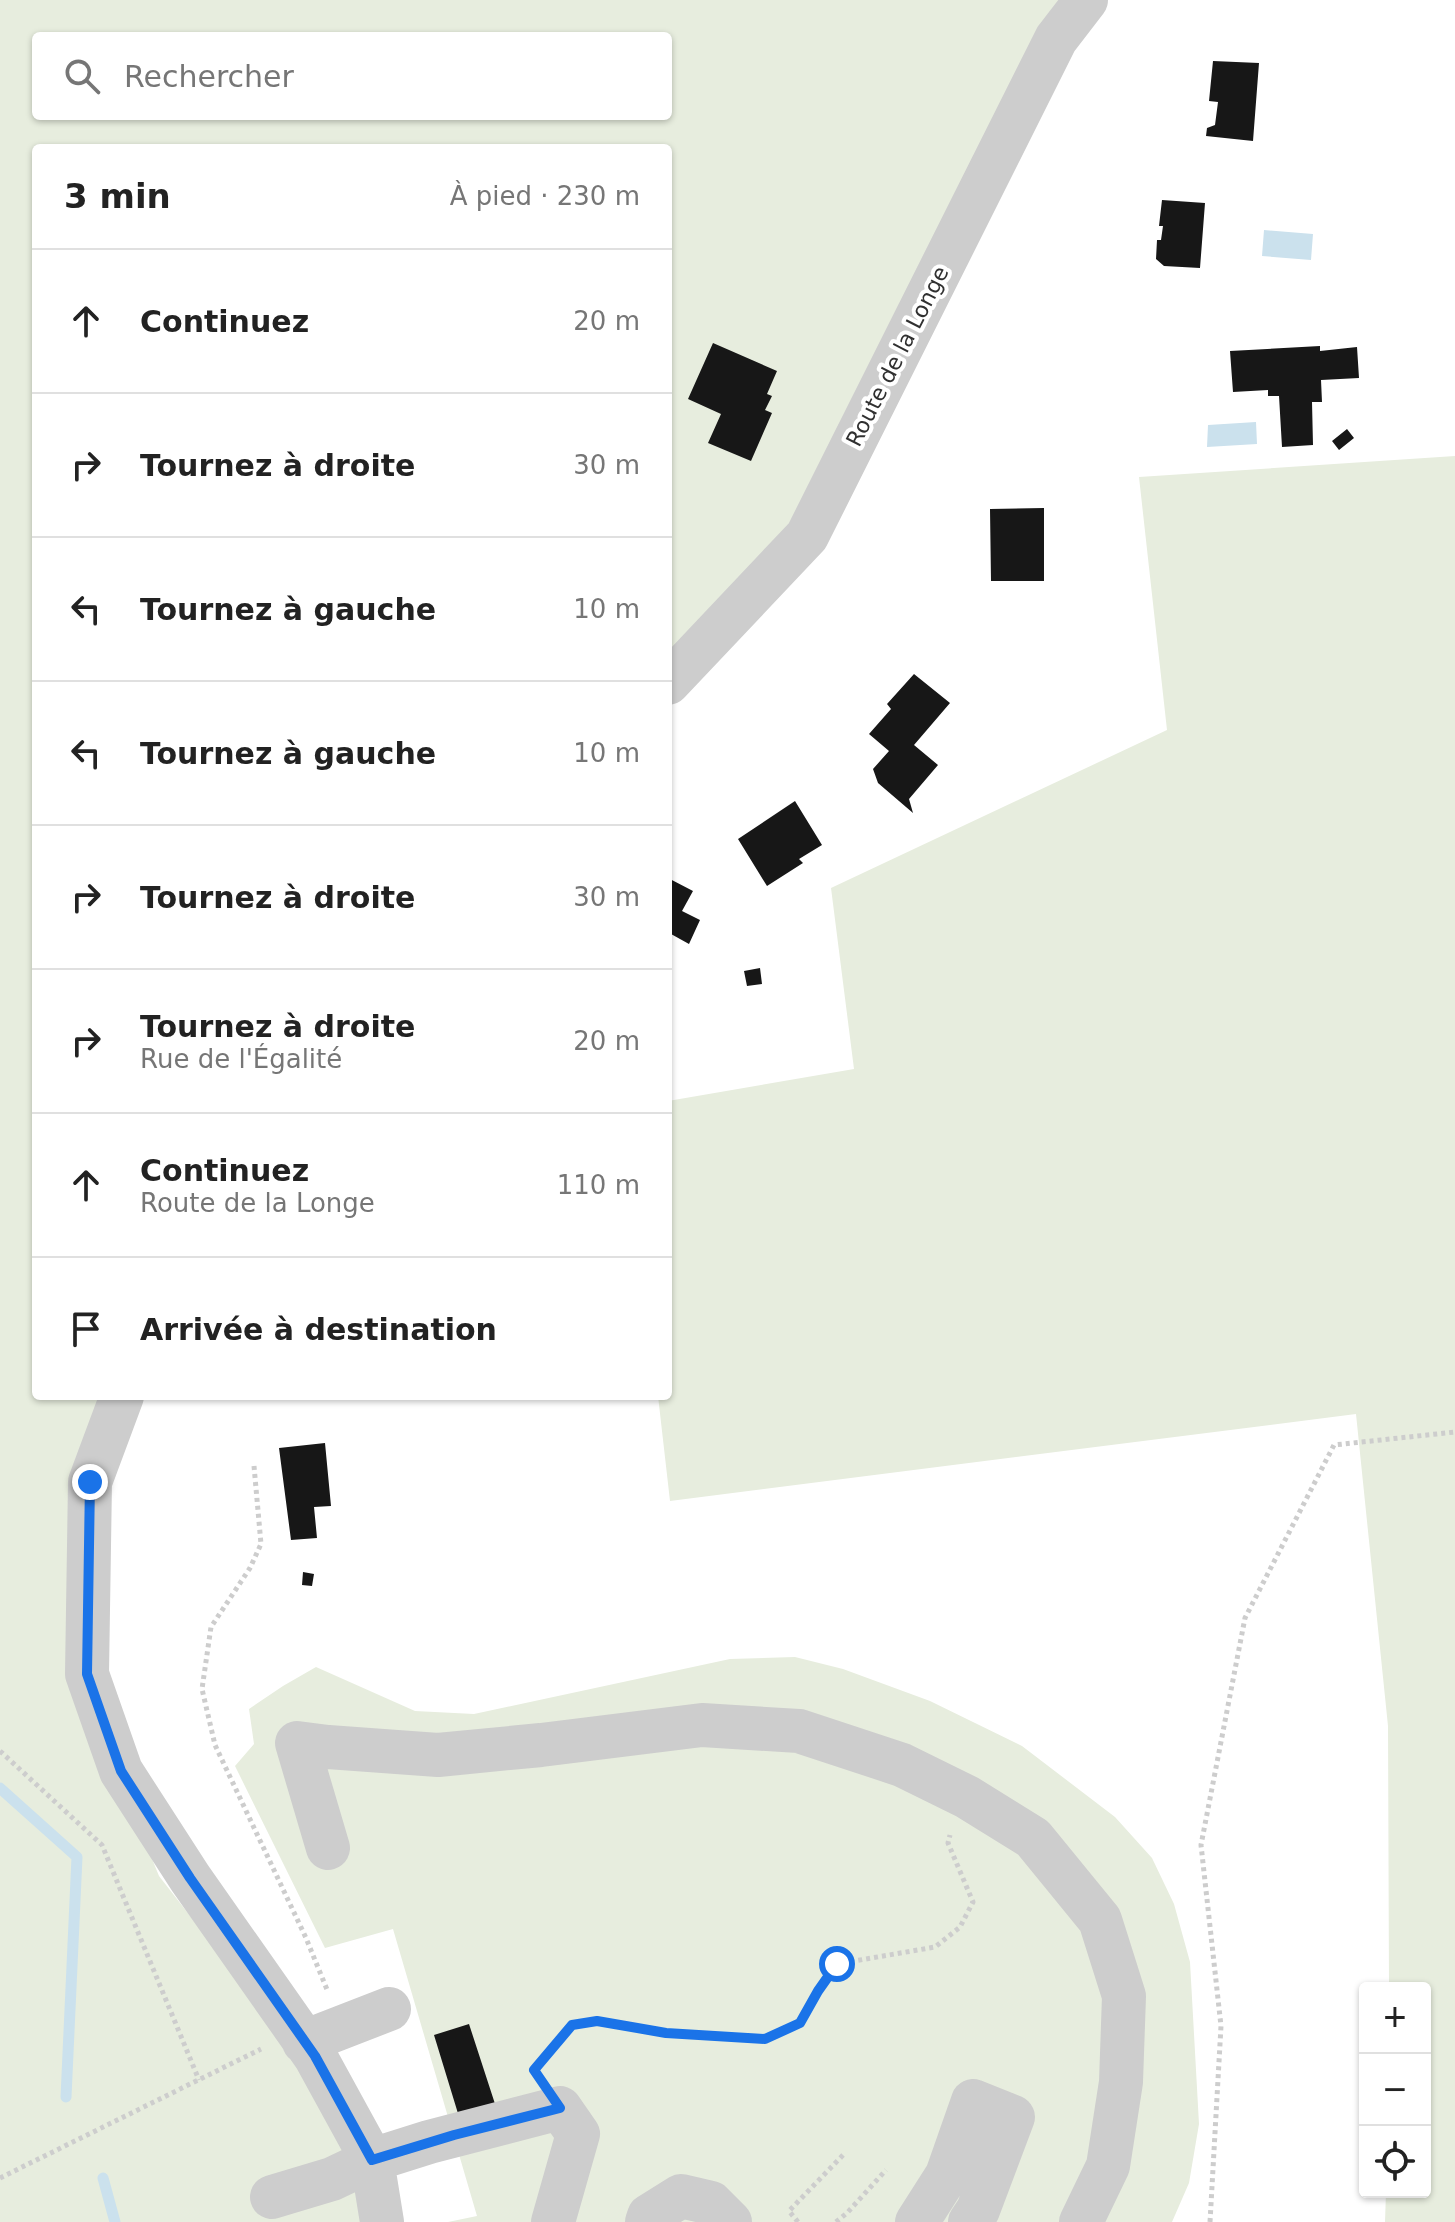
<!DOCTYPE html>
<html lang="fr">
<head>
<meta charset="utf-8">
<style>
	:root { --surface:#fff; --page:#f2f2f2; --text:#222; --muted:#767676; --line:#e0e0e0 }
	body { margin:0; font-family:"DejaVu Sans",sans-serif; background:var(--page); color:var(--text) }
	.controls { position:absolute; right:24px; bottom:24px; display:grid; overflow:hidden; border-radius:8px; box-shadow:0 2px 6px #0004 }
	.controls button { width:72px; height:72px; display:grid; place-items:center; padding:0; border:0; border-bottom:2px solid var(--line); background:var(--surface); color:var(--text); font:40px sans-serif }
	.stop { position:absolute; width:24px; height:24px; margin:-18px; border:6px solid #1a73e8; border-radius:50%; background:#fff }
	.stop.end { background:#1a73e8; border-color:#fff; box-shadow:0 2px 8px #0008 }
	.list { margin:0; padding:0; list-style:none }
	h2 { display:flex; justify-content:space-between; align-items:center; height:104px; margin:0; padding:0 32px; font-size:34px }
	h2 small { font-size:26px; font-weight:400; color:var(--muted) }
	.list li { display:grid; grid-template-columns:52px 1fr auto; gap:24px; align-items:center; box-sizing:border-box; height:144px; padding:0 32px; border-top:2px solid var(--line) }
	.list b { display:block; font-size:30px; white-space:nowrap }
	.list p { margin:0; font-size:26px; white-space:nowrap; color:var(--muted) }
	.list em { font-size:26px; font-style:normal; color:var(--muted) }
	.icon { flex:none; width:44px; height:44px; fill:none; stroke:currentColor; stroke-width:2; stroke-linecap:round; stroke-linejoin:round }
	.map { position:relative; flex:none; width:1455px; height:2222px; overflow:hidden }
	.search { position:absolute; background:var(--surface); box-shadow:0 2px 6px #0004; left:32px; top:32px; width:640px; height:88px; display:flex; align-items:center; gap:20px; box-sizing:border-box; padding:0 28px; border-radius:8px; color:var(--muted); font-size:30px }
	.panel { position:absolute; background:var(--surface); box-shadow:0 2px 6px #0004; left:32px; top:144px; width:640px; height:1256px; border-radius:8px }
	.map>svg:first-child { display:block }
	.green { fill:#e7edde; fill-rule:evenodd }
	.water { fill:#cbe1ed }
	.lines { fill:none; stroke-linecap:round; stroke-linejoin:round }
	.stream { stroke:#cbe1ed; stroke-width:11 }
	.building { fill:#171717 }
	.path { stroke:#cdcdcd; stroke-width:5; stroke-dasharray:4 4; stroke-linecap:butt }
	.minor { stroke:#cdcdcd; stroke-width:44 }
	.route { stroke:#1a73e8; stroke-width:10 }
	.labels { text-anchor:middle; stroke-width:8; stroke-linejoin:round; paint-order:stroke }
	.street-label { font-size:22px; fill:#303030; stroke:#fff }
</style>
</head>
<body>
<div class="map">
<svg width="1455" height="2222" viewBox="0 0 1455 2222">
	<rect width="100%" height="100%" fill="#fff"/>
	<path class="green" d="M 0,0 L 1060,0 L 803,513 L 668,654 L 668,148 L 36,148 L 36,1396 L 100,1396 L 78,1678 L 159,1876 L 240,1980 L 351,2150 L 364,2222 L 0,2222 ZM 36,36 L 668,36 L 668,116 L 36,116 Z
		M 1455,456 L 1455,2222 L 1385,2222 L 1386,2192 L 1425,2192 L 1425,1988 L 1389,1988 L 1388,1726 L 1356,1414 L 670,1501 L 658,1396 L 668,1396 L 668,1101 L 854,1069 L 831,888 L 1167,730 L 1139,477 Z
		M 795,1657 L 843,1669 L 930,1701 L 1022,1746 L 1115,1817 L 1152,1858 L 1174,1904 L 1190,1962 L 1199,2124 L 1189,2183 L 1172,2222 L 448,2222 L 477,2216 L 393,1929 L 325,1948 L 235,1766 L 254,1744 L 249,1709 L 283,1686 L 316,1667 L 415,1711 L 474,1714 L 730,1659 Z"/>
	<path class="water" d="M 1264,230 L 1313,234 L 1311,260 L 1262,256 Z
		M 1256,422 L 1257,444 L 1207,447 L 1208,425 Z"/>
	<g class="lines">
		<path class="stream" d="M 0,1788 L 77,1857 L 66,2097
			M 103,2178 L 115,2222"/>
	</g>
	<path class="building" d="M 1213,61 L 1259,63 L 1253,141 L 1206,136 L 1207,128 L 1215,125 L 1218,102 L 1209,101 Z
		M 1162,200 L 1205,203 L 1200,268 L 1164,266 L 1156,259 L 1157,240 L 1161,240 L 1163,226 L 1159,226 Z
		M 713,343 L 777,371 L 767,394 L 772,396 L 765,410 L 772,413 L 751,461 L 708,443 L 721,414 L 688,399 Z
		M 1320,346 L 1320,351 L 1357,347 L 1359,378 L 1321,380 L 1322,402 L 1312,402 L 1313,445 L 1282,447 L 1279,396 L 1268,396 L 1268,390 L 1233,392 L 1230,351 Z
		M 1347,429 L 1354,438 L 1339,450 L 1332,441 Z
		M 1044,508 L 1044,581 L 991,581 L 990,509 Z
		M 914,674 L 950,703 L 914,745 L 938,765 L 909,799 L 913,813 L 878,783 L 873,769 L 889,751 L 869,734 L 891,709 L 887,704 Z
		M 795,801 L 822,845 L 799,859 L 803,863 L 767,886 L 738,839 Z
		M 668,878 L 693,891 L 682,911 L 700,920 L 689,944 L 671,934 L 668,939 Z
		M 760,968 L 762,984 L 747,986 L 744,971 Z
		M 325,1443 L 331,1506 L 314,1507 L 317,1538 L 291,1540 L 279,1448 Z
		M 303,1572 L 314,1574 L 312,1586 L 302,1585 Z
		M 469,2024 L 497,2110 L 460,2120 L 434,2035 Z"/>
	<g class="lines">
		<path class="path" d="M 254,1466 L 261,1544 L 250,1568 L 211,1627 L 202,1689 L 215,1745 L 306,1938 L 328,1992
			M 0,1751 L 102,1845 L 199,2080
			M 534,2071 L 572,2025 L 597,2021 L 666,2033 L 765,2039 L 800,2023 L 818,1991 L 837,1964 L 935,1947 L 960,1927 L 973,1902 L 948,1843 L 950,1835
			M 0,2178 L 261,2049
			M 798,2222 L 789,2211 L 844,2154
			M 836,2222 L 847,2213 L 886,2170
			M 1210,2222 L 1221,2026 L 1201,1845 L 1245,1618 L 1334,1445 L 1455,1432"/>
		<path class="minor" d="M 668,683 L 807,536 L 1056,39 L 1086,0
			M 122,1396 L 90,1482 L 87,1674 L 121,1771 L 190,1878 L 315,2056 L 372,2160 L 382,2222
			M 328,1848 L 297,1743 L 328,1747 L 438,1755 L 541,1745 L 702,1725 L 799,1731 L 902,1765 L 967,1797 L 1033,1838 L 1100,1920 L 1124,1996 L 1121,2082 L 1108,2166 L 1081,2222
			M 304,2042 L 389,2009
			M 272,2197 L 332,2179 L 372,2160 L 429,2142 L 560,2108 L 578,2134 L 553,2222
			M 647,2222 L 649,2216 L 681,2196 L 711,2203 L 730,2222
			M 917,2222 L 947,2175 L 973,2101 L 1013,2117 L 978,2210 L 970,2222"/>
	</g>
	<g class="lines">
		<path class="route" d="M 90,1482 L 87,1674 L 121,1771 L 190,1878 L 315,2056 L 372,2160 L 454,2135 L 560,2108 L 534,2070 L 572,2025 L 597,2021 L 666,2033 L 765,2039 L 800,2023 L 818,1991 L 837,1964"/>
	</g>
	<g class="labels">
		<g class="street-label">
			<text transform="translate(897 356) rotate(-63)" y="8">Route de la Longe</text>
		</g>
	</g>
</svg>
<div class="controls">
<button>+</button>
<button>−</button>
<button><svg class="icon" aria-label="locate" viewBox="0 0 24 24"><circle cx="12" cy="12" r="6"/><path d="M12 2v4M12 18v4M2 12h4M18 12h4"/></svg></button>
</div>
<div class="stop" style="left:837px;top:1964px"></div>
<div class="stop end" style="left:90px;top:1482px"></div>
<div class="search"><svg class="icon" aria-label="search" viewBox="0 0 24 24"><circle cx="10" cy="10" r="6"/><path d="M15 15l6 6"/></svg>Rechercher</div>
<section class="panel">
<h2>3 min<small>À pied · 230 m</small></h2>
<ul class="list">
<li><svg class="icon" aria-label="ahead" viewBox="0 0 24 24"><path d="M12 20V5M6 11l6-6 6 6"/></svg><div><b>Continuez</b></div><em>20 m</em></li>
<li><svg class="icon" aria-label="right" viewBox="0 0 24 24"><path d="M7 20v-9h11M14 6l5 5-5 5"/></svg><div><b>Tournez à droite</b></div><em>30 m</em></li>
<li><svg class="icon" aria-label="left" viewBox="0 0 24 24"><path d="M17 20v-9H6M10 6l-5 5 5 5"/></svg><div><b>Tournez à gauche</b></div><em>10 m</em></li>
<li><svg class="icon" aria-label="left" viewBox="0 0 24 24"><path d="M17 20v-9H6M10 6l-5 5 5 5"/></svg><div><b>Tournez à gauche</b></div><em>10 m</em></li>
<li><svg class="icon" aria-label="right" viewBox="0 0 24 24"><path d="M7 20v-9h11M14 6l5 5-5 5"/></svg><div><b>Tournez à droite</b></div><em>30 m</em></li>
<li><svg class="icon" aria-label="right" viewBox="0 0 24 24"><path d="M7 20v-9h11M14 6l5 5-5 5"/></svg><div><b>Tournez à droite</b><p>Rue de l'Égalité</p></div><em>20 m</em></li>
<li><svg class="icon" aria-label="ahead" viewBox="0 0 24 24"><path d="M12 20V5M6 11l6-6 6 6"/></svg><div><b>Continuez</b><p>Route de la Longe</p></div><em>110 m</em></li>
<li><svg class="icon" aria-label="arrive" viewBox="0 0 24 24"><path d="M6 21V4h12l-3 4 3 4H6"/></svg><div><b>Arrivée à destination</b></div></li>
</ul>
</section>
</div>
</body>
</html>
